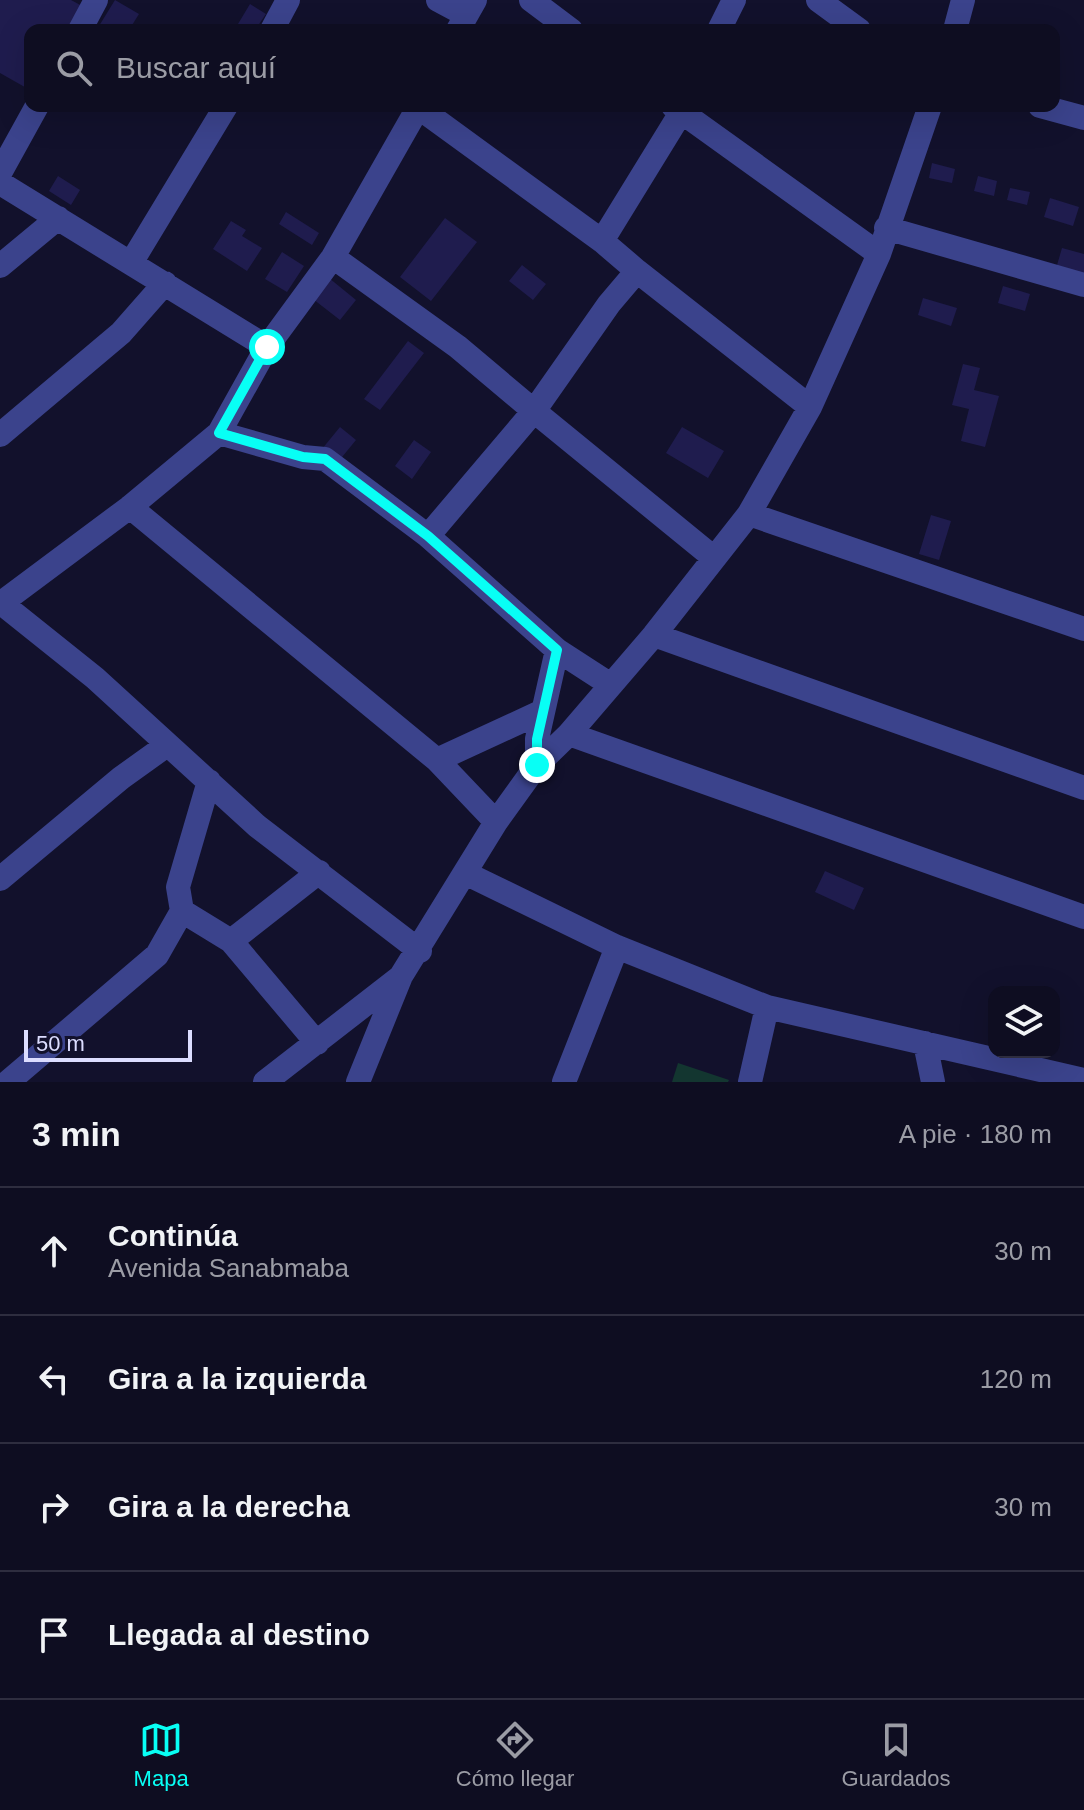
<!DOCTYPE html>
<html lang="es">
<head>
<meta charset="utf-8">
<style>
	:root { --surface:#0e0d21; --page:#1c1b2e; --text:#f1f3f6; --muted:#9b9ca5; --line:#2e2d3f; --accent:#08fff5 }
	body { margin:0; font-family:Arial,sans-serif; background:var(--page); color:var(--text) }
	.controls { position:absolute; right:24px; bottom:24px; display:grid; overflow:hidden; border-radius:16px; box-shadow:0 8px 32px #0002 }
	.controls button { width:72px; height:72px; display:grid; place-items:center; padding:0; border:0; border-bottom:2px solid var(--line); background:var(--surface); color:var(--text); font:40px sans-serif }
	.scale { position:absolute; left:24px; bottom:20px; width:168px; box-sizing:border-box; padding-left:8px; border:4px solid #dcddff; border-top:0; font-size:22px; line-height:28px; white-space:nowrap; color:#dcddff; -webkit-text-stroke:6px #12112c; paint-order:stroke }
	.stop { position:absolute; width:24px; height:24px; margin:-18px; border:6px solid #08fff5; border-radius:50%; background:#fff }
	.stop.end { background:#08fff5; border-color:#fff; box-shadow:0 2px 8px #0008 }
	.list { margin:0; padding:0; list-style:none }
	h2 { display:flex; justify-content:space-between; align-items:center; height:104px; margin:0; padding:0 32px; font-size:34px }
	h2 small { font-size:26px; font-weight:400; color:var(--muted) }
	.list li { display:grid; grid-template-columns:52px 1fr auto; gap:24px; align-items:center; box-sizing:border-box; height:128px; padding:0 32px; border-top:2px solid var(--line) }
	.list b { display:block; font-size:30px; white-space:nowrap }
	.list p { margin:0; font-size:26px; white-space:nowrap; color:var(--muted) }
	.list em { font-size:26px; font-style:normal; color:var(--muted) }
	.icon { flex:none; width:44px; height:44px; fill:none; stroke:currentColor; stroke-width:2; stroke-linecap:round; stroke-linejoin:round }
	.map { position:relative; flex:none; width:1084px; height:1082px; overflow:hidden }
	.search { position:absolute; background:var(--surface); box-shadow:0 8px 32px #0002; left:24px; right:24px; top:24px; height:88px; display:flex; align-items:center; gap:20px; box-sizing:border-box; padding:0 28px; border-radius:16px; color:var(--muted); font-size:30px }
	.sheet { height:616px; background:var(--surface) }
	nav { display:flex; justify-content:space-around; align-items:center; box-sizing:border-box; height:112px; border-top:2px solid var(--line); background:var(--surface); font-size:22px; color:var(--muted) }
	nav a { display:grid; justify-items:center; gap:4px }
	nav .on { color:var(--accent) }
	.map>svg:first-child { display:block }
	.grass { fill:#133630 }
	.building { fill:#1f1c4e }
	.lines { fill:none; stroke-linecap:round; stroke-linejoin:round }
	.minor { stroke:#3b438c; stroke-width:24 }
	.route { stroke:#08fff5; stroke-width:10 }
</style>
</head>
<body>
<div class="map">
<svg width="1084" height="1082" viewBox="0 0 1084 1082">
	<rect width="100%" height="100%" fill="#12112c"/>
	<path class="grass" d="M 678,1063 L 729,1080 L 728,1082 L 672,1082 Z"/>
	<path class="building" d="M 0,0 L 71,0 L 84,7 L 71,30 L 30,30 L 30,90 L 0,73 Z
		M 115,0 L 139,14 L 129,30 L 105,30 L 99,26 Z
		M 250,4 L 266,14 L 255,30 L 238,24 Z
		M 932,163 L 955,169 L 952,183 L 929,178 Z
		M 58,176 L 80,190 L 71,205 L 49,191 Z
		M 978,176 L 997,181 L 994,196 L 974,191 Z
		M 1010,188 L 1030,192 L 1027,205 L 1007,200 Z
		M 1050,198 L 1079,207 L 1073,226 L 1044,217 Z
		M 286,212 L 319,233 L 312,245 L 279,224 Z
		M 445,218 L 477,242 L 431,301 L 400,277 Z
		M 231,221 L 246,230 L 242,236 L 262,248 L 247,271 L 213,249 Z
		M 1062,248 L 1084,254 L 1084,281 L 1055,272 Z
		M 282,252 L 304,266 L 287,292 L 265,279 Z
		M 522,265 L 546,284 L 533,300 L 509,281 Z
		M 329,278 L 356,300 L 340,320 L 313,299 Z
		M 1003,286 L 1030,294 L 1025,311 L 998,303 Z
		M 923,298 L 957,308 L 951,326 L 918,315 Z
		M 408,341 L 424,353 L 380,410 L 364,399 Z
		M 963,364 L 980,368 L 974,390 L 999,396 L 985,447 L 961,441 L 969,409 L 952,405 Z
		M 340,427 L 356,440 L 338,462 L 322,449 Z
		M 682,427 L 724,451 L 708,478 L 666,453 Z
		M 414,440 L 431,452 L 412,479 L 395,466 Z
		M 931,515 L 951,521 L 939,560 L 919,554 Z
		M 825,871 L 864,888 L 854,910 L 815,892 Z"/>
	<g class="lines">
		<path class="minor" d="M 438,0 L 466,15
			M 531,0 L 571,30
			M 818,0 L 859,30
			M 80,30 L 96,0
			M 272,30 L 288,0
			M 458,30 L 475,0
			M 719,30 L 734,0
			M 955,30 L 963,0
			M 673,106 L 879,254
			M 1040,106 L 1084,118
			M 0,173 L 37,106
			M 0,183 L 267,347
			M 886,228 L 1084,285
			M 602,241 L 685,106
			M 333,257 L 458,347 L 534,411 L 609,304 L 637,271 L 602,241 L 418,107
			M 131,263 L 226,106
			M 0,266 L 58,218
			M 637,271 L 810,407
			M 219,433 L 303,457 L 325,459 L 428,536 L 557,650 L 611,685
			M 0,435 L 121,333 L 165,283
			M 130,507 L 437,760 L 496,822
			M 749,514 L 1084,629
			M 428,536 L 534,411 L 714,558
			M 0,602 L 95,678 L 257,826 L 420,951
			M 0,604 L 130,507 L 219,433 L 267,347 L 333,257 L 419,106
			M 654,635 L 1084,788
			M 569,734 L 1084,917
			M 437,760 L 543,711
			M 537,765 L 537,739 L 557,650
			M 209,781 L 178,887 L 182,911 L 231,941 L 317,1043
			M 467,874 L 617,947 L 767,1007 L 1084,1080
			M 0,879 L 121,778 L 167,745
			M 231,941 L 319,872
			M 925,1043 L 933,1082
			M 8,1082 L 157,955 L 182,911
			M 265,1082 L 399,978
			M 358,1082 L 401,976 L 496,822 L 537,765 L 569,734 L 654,635 L 749,514 L 810,407 L 879,254 L 930,106
			M 564,1082 L 617,947
			M 750,1082 L 767,1007"/>
	</g>
	<g class="lines">
		<path class="route" d="M 267,347 L 219,433 L 303,457 L 325,459 L 428,536 L 557,650 L 537,739 L 537,765"/>
	</g>
</svg>
<div class="controls">
<button><svg class="icon" aria-label="layers" viewBox="0 0 24 24"><path d="M12 4l9 5-9 5-9-5zM3 14l9 5 9-5"/></svg></button>
</div>
<div class="scale">50 m</div>
<div class="stop" style="left:267px;top:347px"></div>
<div class="stop end" style="left:537px;top:765px"></div>
<div class="search"><svg class="icon" aria-label="search" viewBox="0 0 24 24"><circle cx="10" cy="10" r="6"/><path d="M15 15l6 6"/></svg>Buscar aquí</div>
</div>
<section class="sheet">
<h2>3 min<small>A pie · 180 m</small></h2>
<ul class="list">
<li><svg class="icon" aria-label="ahead" viewBox="0 0 24 24"><path d="M12 20V5M6 11l6-6 6 6"/></svg><div><b>Continúa</b><p>Avenida Sanabmaba</p></div><em>30 m</em></li>
<li><svg class="icon" aria-label="left" viewBox="0 0 24 24"><path d="M17 20v-9H6M10 6l-5 5 5 5"/></svg><div><b>Gira a la izquierda</b></div><em>120 m</em></li>
<li><svg class="icon" aria-label="right" viewBox="0 0 24 24"><path d="M7 20v-9h11M14 6l5 5-5 5"/></svg><div><b>Gira a la derecha</b></div><em>30 m</em></li>
<li><svg class="icon" aria-label="arrive" viewBox="0 0 24 24"><path d="M6 21V4h12l-3 4 3 4H6"/></svg><div><b>Llegada al destino</b></div></li>
</ul>
</section>
<nav>
<a class="on"><svg class="icon" aria-label="map" viewBox="0 0 24 24"><path d="M3 6l6-2 6 2 6-2v14l-6 2-6-2-6 2zM9 4v14M15 6v14"/></svg>Mapa</a>
<a><svg class="icon" aria-label="directions" viewBox="0 0 24 24"><path d="M12 3l9 9-9 9-9-9zM9 14v-3h6M13 9l2 2-2 2"/></svg>Cómo llegar</a>
<a><svg class="icon" aria-label="saved" viewBox="0 0 24 24"><path d="M7 4h10v16l-5-4-5 4z"/></svg>Guardados</a>
</nav>
</body>
</html>
